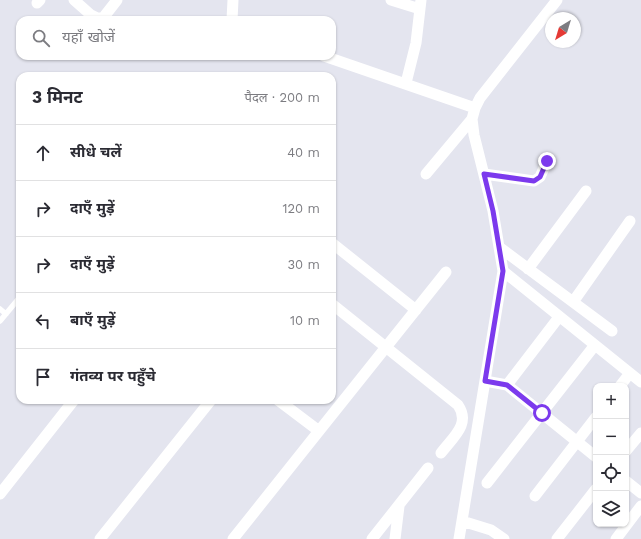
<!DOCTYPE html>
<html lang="hi">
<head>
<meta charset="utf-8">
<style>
	:root { --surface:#fff; --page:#f7f7f7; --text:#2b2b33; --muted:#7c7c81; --line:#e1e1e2 }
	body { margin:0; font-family:"Work Sans","Noto Sans Devanagari",sans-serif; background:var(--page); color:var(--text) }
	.controls { position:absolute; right:12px; bottom:12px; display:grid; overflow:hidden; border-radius:8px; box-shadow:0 1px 3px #0004 }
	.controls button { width:36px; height:36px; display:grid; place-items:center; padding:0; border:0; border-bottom:1px solid var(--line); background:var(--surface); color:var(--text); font:20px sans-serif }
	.compass { position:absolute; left:545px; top:12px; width:36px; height:36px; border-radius:50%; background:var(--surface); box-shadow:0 1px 3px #0004; rotate:218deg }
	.stop { position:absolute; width:12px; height:12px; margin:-9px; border:3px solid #7c3aed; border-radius:50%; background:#fff }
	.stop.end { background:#7c3aed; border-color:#fff; box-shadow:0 1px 4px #0008 }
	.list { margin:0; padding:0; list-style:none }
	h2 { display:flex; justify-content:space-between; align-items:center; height:52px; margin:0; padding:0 16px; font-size:17px }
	h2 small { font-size:13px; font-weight:400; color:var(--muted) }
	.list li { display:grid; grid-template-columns:26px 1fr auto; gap:12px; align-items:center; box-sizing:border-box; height:56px; padding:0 16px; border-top:1px solid var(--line) }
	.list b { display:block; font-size:15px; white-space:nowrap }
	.list em { font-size:13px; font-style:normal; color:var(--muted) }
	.icon { flex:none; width:22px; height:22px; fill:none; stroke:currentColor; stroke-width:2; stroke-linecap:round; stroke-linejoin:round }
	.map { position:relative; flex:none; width:641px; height:539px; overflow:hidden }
	.search { position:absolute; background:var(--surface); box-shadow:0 1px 3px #0004; left:16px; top:16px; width:320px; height:44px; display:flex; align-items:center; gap:10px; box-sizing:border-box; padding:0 14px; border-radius:12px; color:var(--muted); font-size:15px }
	.panel { position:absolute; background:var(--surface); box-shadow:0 1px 3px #0004; left:16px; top:72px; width:320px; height:332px; border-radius:12px }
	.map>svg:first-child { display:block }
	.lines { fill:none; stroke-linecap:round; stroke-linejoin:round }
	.service { stroke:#fff; stroke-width:5.5 }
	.minor { stroke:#fff; stroke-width:11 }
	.route { stroke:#7c3aed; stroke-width:5 }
</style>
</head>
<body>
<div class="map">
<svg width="641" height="539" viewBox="0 0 641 539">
	<rect width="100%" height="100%" fill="#e4e5ef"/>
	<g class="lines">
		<path class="service" d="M 0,309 L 6,314
			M 0,321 L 20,297"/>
		<path class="minor" d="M 74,0 L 91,15 L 97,18 L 103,18 L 117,0
			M 391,0 L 420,9
			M 37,3 L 40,0
			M 232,20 L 233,0
			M 324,56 L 475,108
			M 406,83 L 416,43 L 421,0
			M 426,174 L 472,119
			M 484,174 L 534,181 L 540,177 L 547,161
			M 332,243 L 416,310
			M 499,247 L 612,331
			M 528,269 L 586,191
			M 503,271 L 641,382
			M 573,302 L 630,221
			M 332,304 L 458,405 C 471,424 453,437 441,453
			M 485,381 L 507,385 L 596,457
			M 507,385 L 559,317
			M 620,386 L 630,373
			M 319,431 L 446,272
			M 626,451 L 641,433
			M 626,481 L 641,493
			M 487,483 L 595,345
			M 0,494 L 74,400
			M 535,496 L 596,417
			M 462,521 L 491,530 L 504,539
			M 100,539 L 211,400
			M 233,539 L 319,431 L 278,400
			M 372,539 L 428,468
			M 395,539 L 399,506
			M 459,539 L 503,271 L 493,211 L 474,135 L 472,119 L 475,108 L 480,98 L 557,0
			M 557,539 L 596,489
			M 616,539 L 641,506"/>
	</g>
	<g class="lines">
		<path class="route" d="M 542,413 L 507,385 L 485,381 L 503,271 L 493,211 L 484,174 L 534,181 L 540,177 L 547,161"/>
	</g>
</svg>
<div class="controls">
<button>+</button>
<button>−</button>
<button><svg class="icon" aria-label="locate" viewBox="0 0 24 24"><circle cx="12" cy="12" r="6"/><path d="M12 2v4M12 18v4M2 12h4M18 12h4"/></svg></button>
<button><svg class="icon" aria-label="layers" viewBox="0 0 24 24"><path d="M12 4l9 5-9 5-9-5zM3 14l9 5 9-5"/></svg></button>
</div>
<svg class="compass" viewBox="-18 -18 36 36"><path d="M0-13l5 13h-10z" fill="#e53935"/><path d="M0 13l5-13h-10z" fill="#7c7c81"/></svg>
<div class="stop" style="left:542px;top:413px"></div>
<div class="stop end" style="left:547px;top:161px"></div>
<div class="search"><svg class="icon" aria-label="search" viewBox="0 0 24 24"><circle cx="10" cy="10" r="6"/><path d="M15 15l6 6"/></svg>यहाँ खोजें</div>
<section class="panel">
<h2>3 मिनट<small>पैदल · 200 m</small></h2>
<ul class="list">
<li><svg class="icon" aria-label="ahead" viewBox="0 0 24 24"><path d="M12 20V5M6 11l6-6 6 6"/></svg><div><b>सीधे चलें</b></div><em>40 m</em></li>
<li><svg class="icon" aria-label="right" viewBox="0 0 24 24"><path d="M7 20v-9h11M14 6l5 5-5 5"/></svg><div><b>दाएँ मुड़ें</b></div><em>120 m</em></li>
<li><svg class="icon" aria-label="right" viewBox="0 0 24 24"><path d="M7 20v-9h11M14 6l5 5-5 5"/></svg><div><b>दाएँ मुड़ें</b></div><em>30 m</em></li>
<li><svg class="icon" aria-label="left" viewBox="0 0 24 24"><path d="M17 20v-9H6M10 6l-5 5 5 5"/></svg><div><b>बाएँ मुड़ें</b></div><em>10 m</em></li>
<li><svg class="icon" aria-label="arrive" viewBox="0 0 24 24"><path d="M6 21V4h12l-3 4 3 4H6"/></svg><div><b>गंतव्य पर पहुँचे</b></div></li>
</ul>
</section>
</div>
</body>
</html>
